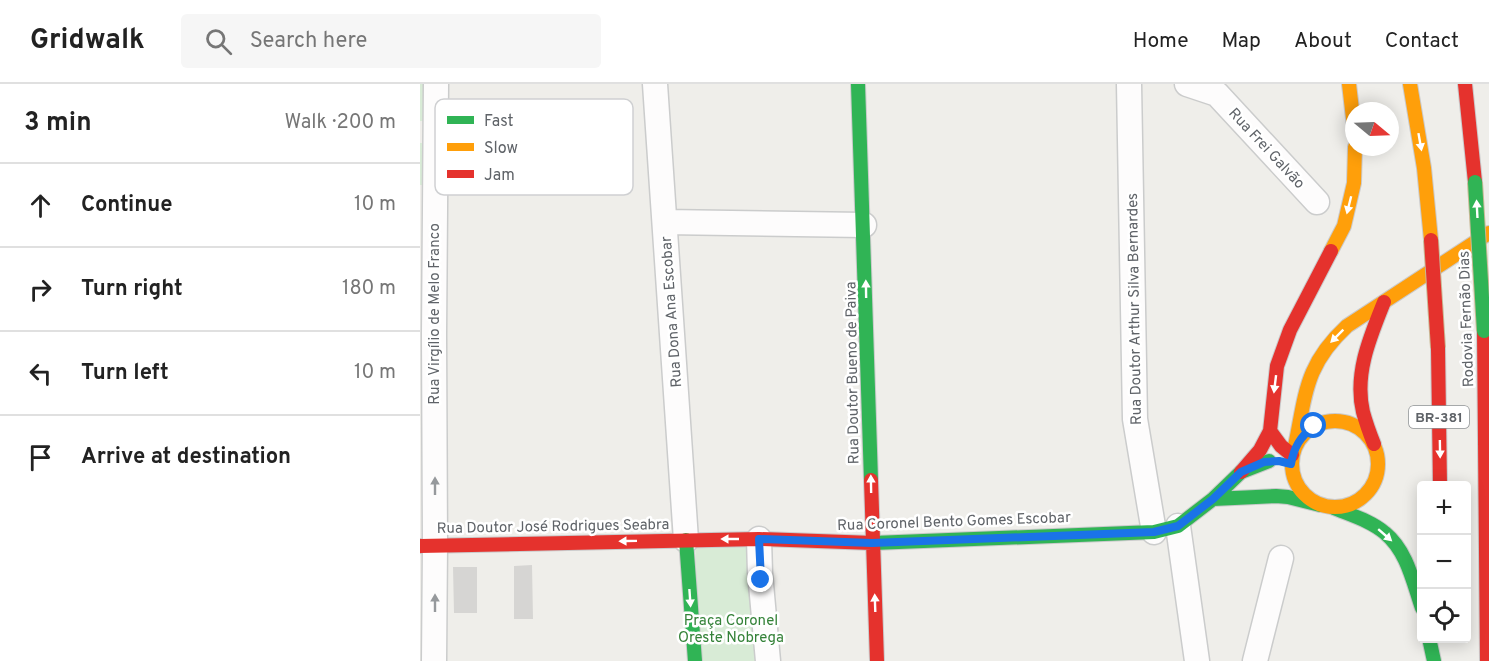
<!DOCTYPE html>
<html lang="en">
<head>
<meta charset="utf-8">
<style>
	:root { --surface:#fff; --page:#f6f6f6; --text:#222; --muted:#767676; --line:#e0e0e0 }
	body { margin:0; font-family:Overpass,sans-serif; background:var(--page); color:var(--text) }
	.controls { position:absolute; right:18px; bottom:18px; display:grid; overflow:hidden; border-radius:6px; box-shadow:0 3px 15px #0003 }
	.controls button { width:54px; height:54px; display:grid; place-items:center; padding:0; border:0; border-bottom:2px solid var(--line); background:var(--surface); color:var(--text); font:30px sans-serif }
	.compass { position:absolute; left:925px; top:18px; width:54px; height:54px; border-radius:50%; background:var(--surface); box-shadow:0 3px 15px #0003; rotate:109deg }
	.stop { position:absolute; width:18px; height:18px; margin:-14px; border:4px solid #1a73e8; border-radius:50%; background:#fff }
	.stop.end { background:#1a73e8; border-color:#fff; box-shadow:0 2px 6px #0008 }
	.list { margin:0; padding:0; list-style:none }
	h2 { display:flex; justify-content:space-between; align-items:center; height:78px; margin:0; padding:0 24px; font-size:26px }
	h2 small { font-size:20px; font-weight:400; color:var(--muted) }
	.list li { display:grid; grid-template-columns:39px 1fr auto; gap:18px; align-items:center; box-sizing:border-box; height:84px; padding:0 24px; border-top:2px solid var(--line) }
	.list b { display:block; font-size:22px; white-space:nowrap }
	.list em { font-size:20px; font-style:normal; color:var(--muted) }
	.icon { flex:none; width:33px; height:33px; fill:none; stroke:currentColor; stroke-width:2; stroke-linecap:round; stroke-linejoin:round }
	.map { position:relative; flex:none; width:1069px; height:577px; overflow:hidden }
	header { display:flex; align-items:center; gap:36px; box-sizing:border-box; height:84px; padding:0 30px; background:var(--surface); border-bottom:2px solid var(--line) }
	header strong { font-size:28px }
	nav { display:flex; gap:33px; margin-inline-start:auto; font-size:21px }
	.search { width:420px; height:54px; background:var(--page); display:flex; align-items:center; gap:15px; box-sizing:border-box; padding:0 21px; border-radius:6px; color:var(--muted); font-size:22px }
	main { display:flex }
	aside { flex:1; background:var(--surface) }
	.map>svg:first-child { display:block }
	.green { fill:#d8ebd6 }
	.building { fill:#d6d5d3 }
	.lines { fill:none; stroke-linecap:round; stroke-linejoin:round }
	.street-casing { stroke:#cbcccc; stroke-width:27 }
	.fast-casing { stroke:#cacacb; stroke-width:16 }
	.slow-casing { stroke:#cacacb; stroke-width:16 }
	.jam-casing { stroke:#cacacb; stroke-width:16 }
	.street { stroke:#fdfcfc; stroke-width:24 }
	.fast { stroke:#30b455; stroke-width:14 }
	.slow { stroke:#ff9f0a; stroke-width:14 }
	.jam { stroke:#e5322d; stroke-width:14 }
	.fast-bridge-casing { stroke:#c8b996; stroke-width:16; stroke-linecap:butt }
	.jam-bridge-casing { stroke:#c8b996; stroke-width:16; stroke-linecap:butt }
	.fast-bridge { stroke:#30b455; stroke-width:14 }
	.jam-bridge { stroke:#e5322d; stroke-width:14 }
	.oneway { fill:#fff }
	.oneway2 { fill:#96999c }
	.route { stroke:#1a73e8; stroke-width:8 }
	.labels { text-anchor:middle; stroke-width:5; stroke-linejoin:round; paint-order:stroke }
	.shield { fill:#fff; stroke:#8f9295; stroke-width:1.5 }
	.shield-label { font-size:14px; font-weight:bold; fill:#5f6368 }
	.street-label { font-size:15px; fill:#5f6368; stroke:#fff }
	.park-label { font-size:15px; fill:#348238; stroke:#fff }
	.key { fill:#fff; stroke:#cfd0d2; stroke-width:1.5 }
	.key-label { font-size:16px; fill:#5f6368 }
</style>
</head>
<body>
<header>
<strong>Gridwalk</strong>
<div class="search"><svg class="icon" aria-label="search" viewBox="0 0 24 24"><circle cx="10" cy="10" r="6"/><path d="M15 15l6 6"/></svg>Search here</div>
<nav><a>Home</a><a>Map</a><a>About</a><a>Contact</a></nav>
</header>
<main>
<aside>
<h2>3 min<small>Walk · 200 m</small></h2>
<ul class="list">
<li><svg class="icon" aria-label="ahead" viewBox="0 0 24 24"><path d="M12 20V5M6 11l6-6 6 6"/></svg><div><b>Continue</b></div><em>10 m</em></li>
<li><svg class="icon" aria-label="right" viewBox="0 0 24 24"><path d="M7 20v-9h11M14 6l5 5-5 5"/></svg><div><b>Turn right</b></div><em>180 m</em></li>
<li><svg class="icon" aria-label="left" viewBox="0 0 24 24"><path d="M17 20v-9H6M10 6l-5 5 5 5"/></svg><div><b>Turn left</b></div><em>10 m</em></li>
<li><svg class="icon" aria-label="arrive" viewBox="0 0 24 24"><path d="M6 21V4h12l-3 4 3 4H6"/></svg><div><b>Arrive at destination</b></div></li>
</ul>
</aside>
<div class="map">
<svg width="1069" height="577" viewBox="0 0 1069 577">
	<rect width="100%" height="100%" fill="#efeeea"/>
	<path class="green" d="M 0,0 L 8,0 L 8,37 L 0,37 Z
		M 0,59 L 7,59 L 7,101 L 0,101 Z
		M 336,459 L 346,577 L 281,577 L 275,461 Z"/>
	<path class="building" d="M 112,481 L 113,535 L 94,535 L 94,482 Z
		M 33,483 L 57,483 L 57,529 L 34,529 Z"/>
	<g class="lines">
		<g class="street-casing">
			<path id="street" d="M 235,0 L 266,456
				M 709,0 L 715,335 L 734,448
				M 767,0 L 797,10 L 897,118
				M 245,138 L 444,141
				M 758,442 L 777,577
				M 339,455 L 340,489 L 348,577
				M 14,577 L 15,461 L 14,251 L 16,0
				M 835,577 L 861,474"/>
		</g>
		<g class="fast-casing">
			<path id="fast" d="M 438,0 L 451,396
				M 793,415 L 856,412 L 868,413 L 900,421
				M 914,424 C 931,431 951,437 965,449 C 987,467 993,498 1002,524
				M 266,456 L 275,577
				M 453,459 L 734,448 L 758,442 L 793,415 L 821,388 L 849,377
				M 1009,554 L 1014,577"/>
		</g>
		<g class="slow-casing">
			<path id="slow" d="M 929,0 L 934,43
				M 990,0 L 1004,84 L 1011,156
				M 911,167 L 924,142 L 934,99 L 935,63
				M872 380a43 43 0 1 1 86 0a43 43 0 1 1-86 0Z
				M 875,362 C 886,309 885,281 927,242 L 1069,149"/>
		</g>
		<g class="jam-casing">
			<path id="jam" d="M 1045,0 L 1055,98
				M 1064,247 L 1067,577
				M 1018,264 L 1020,402
				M 850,347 L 861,362 L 872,371
				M 954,360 C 950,350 946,339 943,328 C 934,290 950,253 964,218
				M 821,388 L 840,366 L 850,347 L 857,282 L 870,246 L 911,167
				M 451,396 L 457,577
				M 0,462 L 339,455 L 453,459"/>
		</g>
		<use href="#street" class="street"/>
		<use href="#fast" class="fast"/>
		<use href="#slow" class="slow"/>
		<use href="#jam" class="jam"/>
		<g class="fast-bridge-casing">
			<path id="fast-bridge" d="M 1055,98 L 1064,247"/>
		</g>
		<g class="jam-bridge-casing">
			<path id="jam-bridge" d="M 1011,156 L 1018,264"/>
		</g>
		<use href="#fast-bridge" class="fast-bridge"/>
		<use href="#jam-bridge" class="jam-bridge"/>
	</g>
	<defs><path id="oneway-solid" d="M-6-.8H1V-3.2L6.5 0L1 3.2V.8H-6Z" transform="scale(1.5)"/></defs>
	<g class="oneway">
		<use href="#oneway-solid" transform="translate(1000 58) rotate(80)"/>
		<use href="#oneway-solid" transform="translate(929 121) rotate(104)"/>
		<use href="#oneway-solid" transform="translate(1057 125) rotate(-93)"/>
		<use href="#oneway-solid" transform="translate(446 205) rotate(-91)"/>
		<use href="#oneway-solid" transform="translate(917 252) rotate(135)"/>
		<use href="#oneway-solid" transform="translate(855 300) rotate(97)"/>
		<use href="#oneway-solid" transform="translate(1020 365) rotate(89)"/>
		<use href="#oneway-solid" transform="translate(451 400) rotate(-91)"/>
		<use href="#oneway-solid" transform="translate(965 451) rotate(41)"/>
		<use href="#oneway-solid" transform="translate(310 455) rotate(180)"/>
		<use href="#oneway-solid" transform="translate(208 457) rotate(179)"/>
		<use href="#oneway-solid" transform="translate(270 514) rotate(86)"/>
		<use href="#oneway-solid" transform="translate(455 519) rotate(-92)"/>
	</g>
	<g class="oneway2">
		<use href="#oneway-solid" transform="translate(15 402) rotate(-90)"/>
		<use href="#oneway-solid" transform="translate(15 519) rotate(-90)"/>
	</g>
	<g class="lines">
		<path class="route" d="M 341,496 L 339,455 L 452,459 L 734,448 L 758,442 L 793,415 L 821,388 L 844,378 L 859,377 L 871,380 C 874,363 880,353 894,342"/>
	</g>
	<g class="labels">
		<rect class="shield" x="989" y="322" width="60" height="22" rx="4.5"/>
		<g class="shield-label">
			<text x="1019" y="338">BR-381</text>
		</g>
		<g class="street-label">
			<text transform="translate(847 64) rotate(47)" y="5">Rua Frei Galvão</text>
			<text transform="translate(714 225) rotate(-91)" y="5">Rua Doutor Arthur Silva Bernardes</text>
			<text transform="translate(251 228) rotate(-94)" y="5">Rua Dona Ana Escobar</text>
			<text transform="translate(14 230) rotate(-90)" y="5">Rua Virgílio de Melo Franco</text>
			<text transform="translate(1046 235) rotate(-92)" y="5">Rodovia Fernão Dias</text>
			<text transform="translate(432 289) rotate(-91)" y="5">Rua Doutor Bueno de Paiva</text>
			<text transform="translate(534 437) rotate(-2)" y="5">Rua Coronel Bento Gomes Escobar</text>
			<text transform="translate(133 442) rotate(-1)" y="5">Rua Doutor José Rodrigues Seabra</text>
		</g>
		<g class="park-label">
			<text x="311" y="541">Praça Coronel<tspan x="311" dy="17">Oreste Nobrega</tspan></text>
		</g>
	</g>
	<rect x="15" y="15" width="198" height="96" rx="9" class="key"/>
	<rect x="27" y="32" width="27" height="8" fill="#30b455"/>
	<rect x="27" y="59" width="27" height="8" fill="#ff9f0a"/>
	<rect x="27" y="86" width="27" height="8" fill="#e5322d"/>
	<g class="key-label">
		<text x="64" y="42">Fast</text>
		<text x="64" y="69">Slow</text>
		<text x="64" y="96">Jam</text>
	</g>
</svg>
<div class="controls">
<button>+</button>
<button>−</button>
<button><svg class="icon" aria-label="locate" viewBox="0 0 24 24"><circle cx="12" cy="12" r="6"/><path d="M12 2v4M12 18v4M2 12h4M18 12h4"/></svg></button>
</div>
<svg class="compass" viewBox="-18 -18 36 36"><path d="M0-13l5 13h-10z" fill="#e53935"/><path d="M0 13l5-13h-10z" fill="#767676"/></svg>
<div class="stop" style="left:894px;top:342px"></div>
<div class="stop end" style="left:341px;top:496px"></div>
</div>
</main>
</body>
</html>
